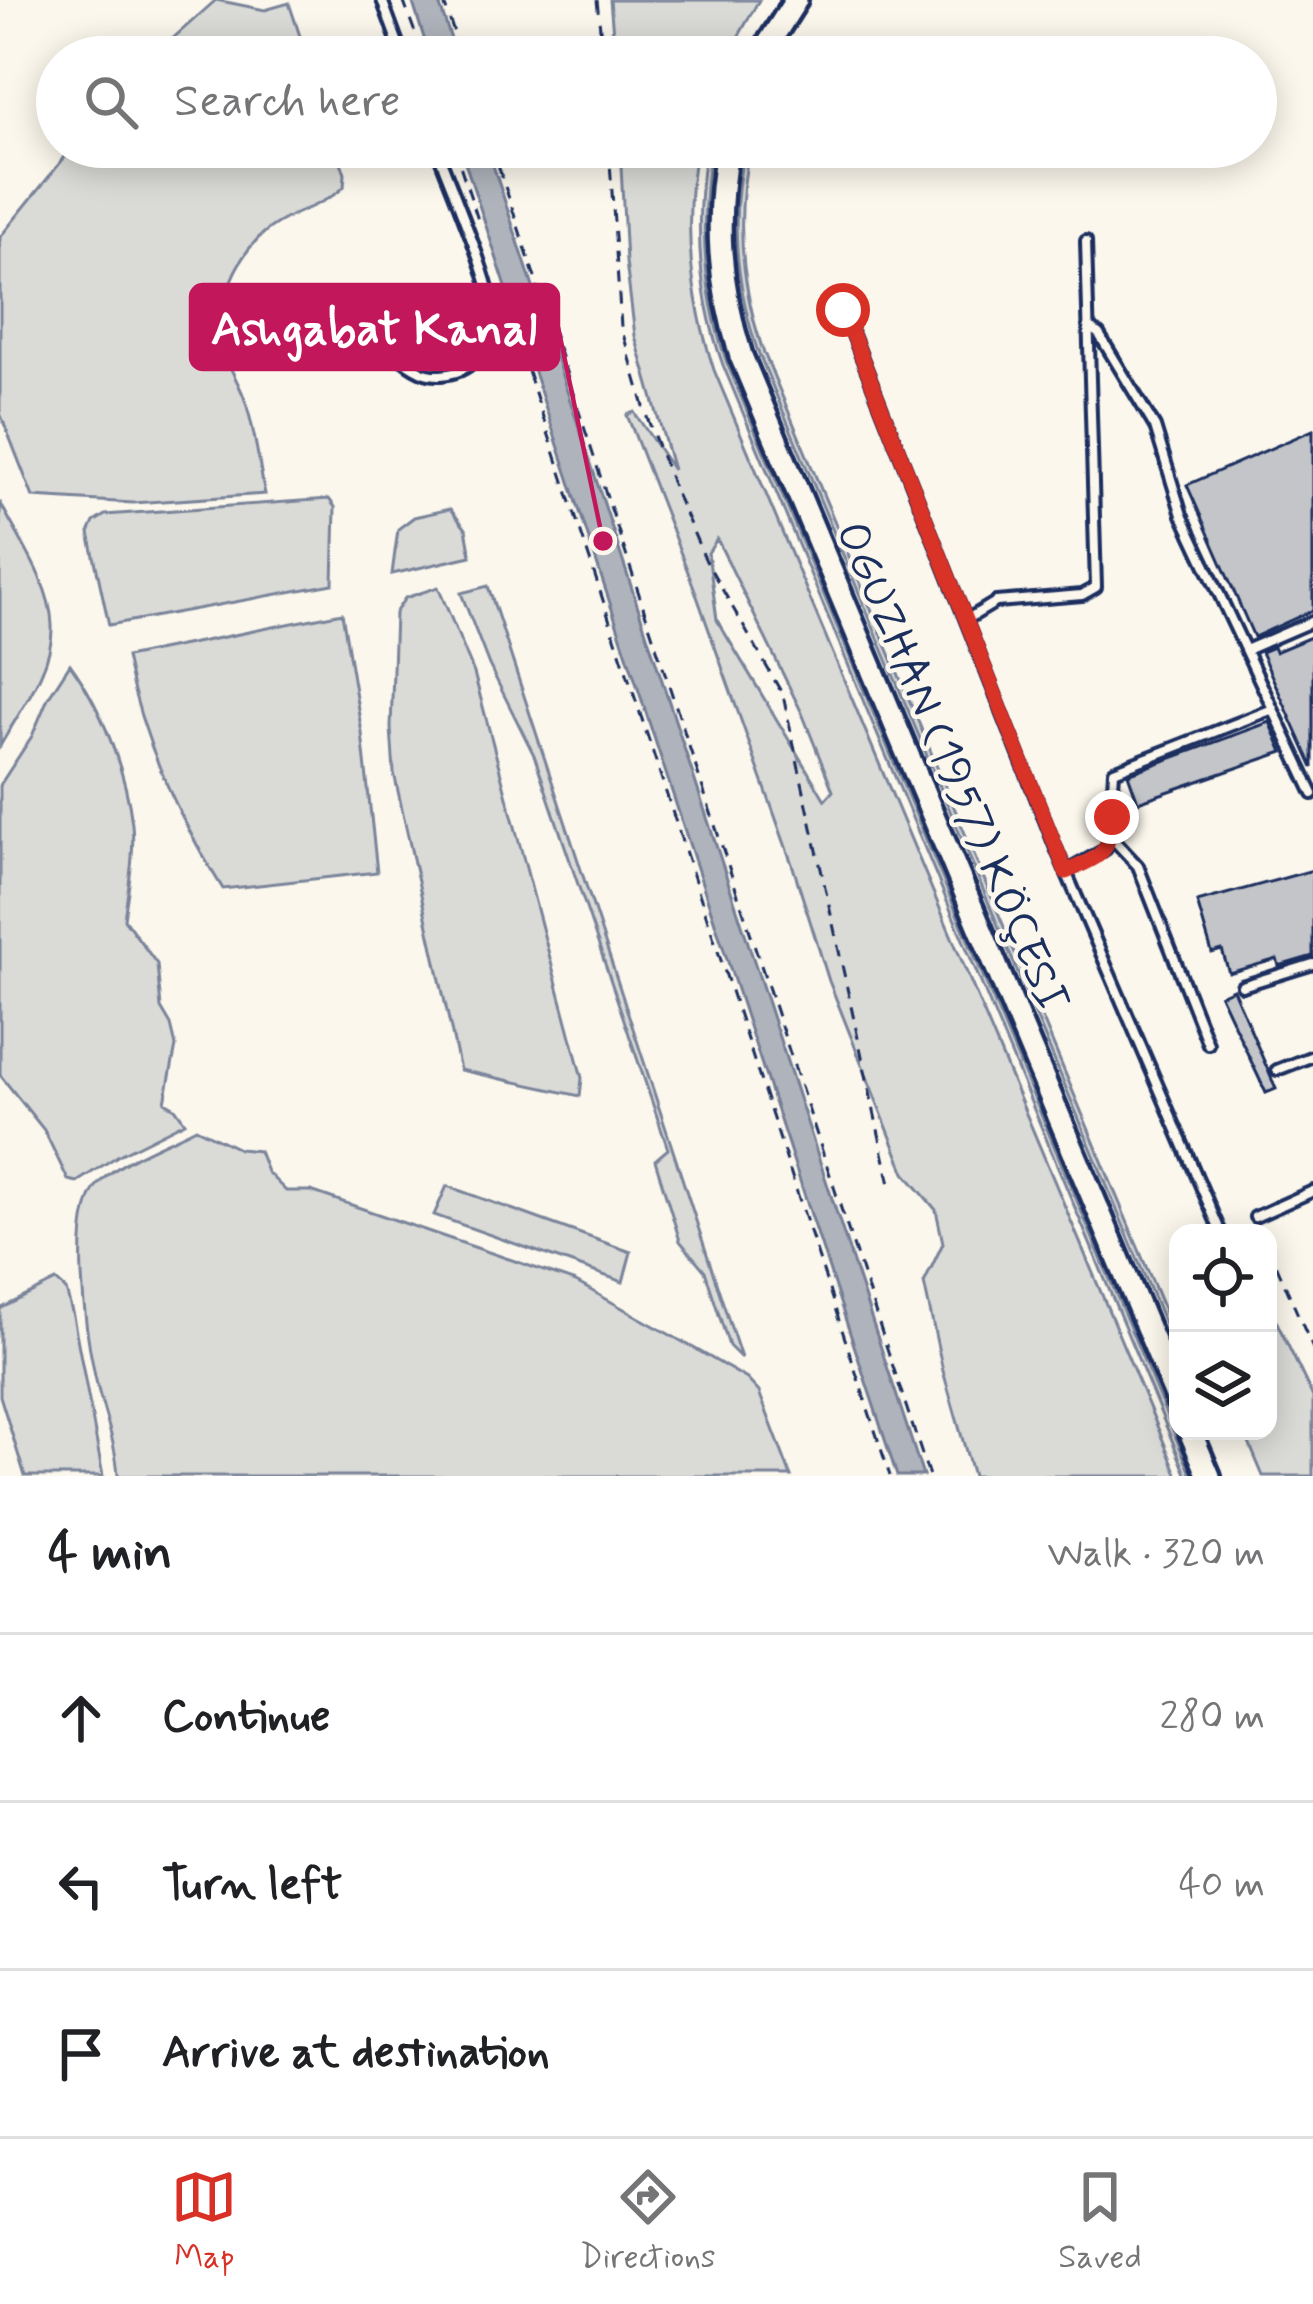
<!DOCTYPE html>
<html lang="en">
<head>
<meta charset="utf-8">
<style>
	:root { --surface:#fff; --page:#f2f2f2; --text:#202124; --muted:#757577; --line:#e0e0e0; --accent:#d93025 }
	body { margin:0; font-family:Mynerve,sans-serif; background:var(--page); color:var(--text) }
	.controls { position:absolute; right:36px; bottom:36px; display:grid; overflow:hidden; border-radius:24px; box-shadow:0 6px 30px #0003 }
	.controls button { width:108px; height:108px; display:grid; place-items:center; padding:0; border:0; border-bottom:3px solid var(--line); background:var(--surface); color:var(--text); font:60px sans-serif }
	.stop { position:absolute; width:36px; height:36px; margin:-27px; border:9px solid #d93025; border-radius:50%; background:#fff }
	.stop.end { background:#d93025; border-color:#fff; box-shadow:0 3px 12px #0008 }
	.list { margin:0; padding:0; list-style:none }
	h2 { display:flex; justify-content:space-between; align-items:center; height:156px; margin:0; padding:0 48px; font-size:51px }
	h2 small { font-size:39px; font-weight:400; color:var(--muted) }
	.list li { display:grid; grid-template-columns:78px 1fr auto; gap:36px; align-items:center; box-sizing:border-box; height:168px; padding:0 48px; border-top:3px solid var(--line) }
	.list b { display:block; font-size:45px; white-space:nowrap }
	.list em { font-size:39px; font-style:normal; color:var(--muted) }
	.icon { flex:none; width:66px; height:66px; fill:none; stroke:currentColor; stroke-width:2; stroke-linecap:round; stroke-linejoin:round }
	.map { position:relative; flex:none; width:1313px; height:1476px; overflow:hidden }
	.search { position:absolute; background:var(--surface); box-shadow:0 6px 30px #0003; left:36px; right:36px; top:36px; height:132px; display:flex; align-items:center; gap:30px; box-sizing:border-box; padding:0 42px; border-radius:66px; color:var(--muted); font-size:45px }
	.sheet { height:660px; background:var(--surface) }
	nav { display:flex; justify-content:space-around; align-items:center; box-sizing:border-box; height:168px; border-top:3px solid var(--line); background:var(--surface); font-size:33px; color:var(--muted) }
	nav a { display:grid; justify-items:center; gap:6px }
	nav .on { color:var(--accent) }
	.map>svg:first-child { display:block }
	.green { fill:#dadad7; stroke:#7a849a; stroke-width:3; fill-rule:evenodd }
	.water { fill:#afb3bb; stroke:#747e96; stroke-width:3 }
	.building { fill:#c3c5c9; stroke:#1b2f5e; stroke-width:3 }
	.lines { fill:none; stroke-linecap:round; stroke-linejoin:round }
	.lane-casing { stroke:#1b2f5e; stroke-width:16 }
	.secondary-casing { stroke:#1b2f5e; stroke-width:30 }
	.path { stroke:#1b2f5e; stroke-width:3; stroke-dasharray:12 9; stroke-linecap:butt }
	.lane { stroke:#fbf7ec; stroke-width:8 }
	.secondary { stroke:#fbf7ec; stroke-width:21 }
	.route { stroke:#d93025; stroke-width:15 }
	.labels { text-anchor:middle; stroke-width:9; stroke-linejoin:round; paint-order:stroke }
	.street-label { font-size:45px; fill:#1b2f5e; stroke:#fbf7ec }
	.leader { fill:none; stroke:#c2185b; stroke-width:4.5 }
	.callout-dot { fill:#c2185b; stroke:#fbf7ec; stroke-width:4.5 }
	.callout { fill:#c2185b; stroke:#c2185b; stroke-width:4.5 }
	.callout-label { font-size:48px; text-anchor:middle; font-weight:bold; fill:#fff }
</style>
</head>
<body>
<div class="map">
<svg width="1313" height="1476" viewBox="0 0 1313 1476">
	<rect width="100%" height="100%" fill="#fbf7ec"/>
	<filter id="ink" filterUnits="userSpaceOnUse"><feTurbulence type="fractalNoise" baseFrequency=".00833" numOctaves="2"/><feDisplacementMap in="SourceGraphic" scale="24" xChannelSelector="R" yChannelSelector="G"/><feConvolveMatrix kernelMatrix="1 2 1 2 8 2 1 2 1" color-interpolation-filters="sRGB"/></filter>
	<g filter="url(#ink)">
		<path class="green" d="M 216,0 L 265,10 L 289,3 L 307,57 L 152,57 Z
			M 610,0 L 759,0 L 727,57 L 615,57 Z
			M 73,147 L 336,147 L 345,174 L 344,187 C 321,208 288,212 264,233 C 237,256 215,306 221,342 C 225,364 240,382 246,403 C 255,432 259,464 265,494 L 133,503 L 33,497 L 0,413 L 0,237 Z
			M 620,147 L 697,147 C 682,223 690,296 714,370 L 1178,1476 L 973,1476 L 943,1371 L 924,1283 L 943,1243 L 936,1210 L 905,1173 L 829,981 L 793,867 L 693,585 L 627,415 L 634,412 L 673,470 L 635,336 L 626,262 ZM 717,539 L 802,713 L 833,791 L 825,800 L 717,620 L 708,553 Z
			M 706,147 L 711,147 C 699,221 702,292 727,363 L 1192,1476 L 1187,1476 L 723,365 C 697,293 694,221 706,147 Z
			M 745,147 L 750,147 C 735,216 740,281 762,348 L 1178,1343 L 1178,1356 L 757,349 C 735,282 729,216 745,147 Z
			M 329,499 L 335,507 L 333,584 L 109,625 L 89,533 L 94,522 L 105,515 Z
			M 0,502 C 18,538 51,584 52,625 C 54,667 20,710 0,746 Z
			M 450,509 L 466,529 L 471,556 L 392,574 L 398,529 L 414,517 Z
			M 488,586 L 741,1358 L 729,1346 L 705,1271 L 680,1241 L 655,1160 L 668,1149 L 534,755 L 489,665 L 461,593 Z
			M 438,587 L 474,673 L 582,1078 L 580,1096 L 460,1070 L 394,773 L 391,728 L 395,613 L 405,598 Z
			M 342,613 L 362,733 L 377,872 L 223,889 C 179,819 142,739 126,657 Z
			M 70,664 C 101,706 126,771 132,824 C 135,854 128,889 124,919 L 157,964 L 161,1008 L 171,1025 L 176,1046 L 165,1102 L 175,1108 L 185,1122 L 119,1155 L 77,1182 L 68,1180 L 44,1130 L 0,1075 L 0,785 L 32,736 L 48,698 Z
			M 196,1128 L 239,1149 L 259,1151 L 267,1172 L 286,1191 L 311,1191 L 576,1282 L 699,1351 L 747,1379 L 759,1392 L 791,1476 L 118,1476 C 116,1442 102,1409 95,1376 C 86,1334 68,1215 99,1183 C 123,1158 166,1144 196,1128 Z
			M 447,1186 L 631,1252 L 623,1282 L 434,1215 Z
			M 56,1281 L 66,1290 L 73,1316 L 103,1476 L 25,1476 L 0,1396 L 0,1309 Z
			M 1268,1304 L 1313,1397 L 1313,1476 L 1263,1476 L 1244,1431 L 1268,1431 Z"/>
		<path class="water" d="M 412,0 L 438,0 L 457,57 L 430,57 Z
			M 460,147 L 487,147 L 923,1476 L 897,1476 Z"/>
		<path class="building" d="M 1313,430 L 1313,610 L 1254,637 L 1187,485 Z
			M 1313,636 L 1313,768 L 1261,652 L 1273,647 L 1275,652 Z
			M 1270,722 L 1283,752 L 1138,802 L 1128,774 Z
			M 1313,870 L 1313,956 L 1279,966 L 1277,959 L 1229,973 L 1222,950 L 1212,953 L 1197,902 Z
			M 1233,989 L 1276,1089 L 1266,1093 L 1220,995 Z"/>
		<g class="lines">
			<g class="lane-casing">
				<path id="lane" d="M 382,0 L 403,57
					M 843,310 L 1055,846 L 1221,1233
					M 1088,326 L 1099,334 L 1155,427 L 1182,515 L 1313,794
					M 298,343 L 298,329 L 307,313 C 378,292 372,348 420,371 C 434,378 453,375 465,368 C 481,360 492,340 494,323 C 496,291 449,183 436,147
					M 966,620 L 996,602 L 1082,595 L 1096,587 L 1086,241
					M 1246,650 L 1313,621
					M 1110,836 L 1138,866 L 1208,1044
					M 1067,871 L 1106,849 L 1110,836 L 1114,771 L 1273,709
					M 1242,986 L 1313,964
					M 1277,1070 L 1313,1056
					M 1255,1217 L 1313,1191"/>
			</g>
			<g class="secondary-casing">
				<path id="secondary" d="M 760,57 L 796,0
					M 728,147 C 714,219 719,286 741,356 L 1178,1401
					M 1190,1431 L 1209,1476"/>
			</g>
			<path class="path" d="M 403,0 L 424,57
				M 443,0 L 462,57
				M 597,0 L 603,57
				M 454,147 L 480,226
				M 492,147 L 929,1476
				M 609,147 L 621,327 L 647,417 L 674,489 L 706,561 L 783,695 L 891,1189
				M 502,292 L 890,1476
				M 1268,1246 L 1313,1349"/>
			<use href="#lane" class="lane"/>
			<use href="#secondary" class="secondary"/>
		</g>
	</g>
	<g class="lines" filter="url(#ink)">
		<path class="route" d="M 843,310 L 1066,872 C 1100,856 1109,856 1112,817"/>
	</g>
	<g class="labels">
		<g class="street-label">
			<text transform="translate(954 766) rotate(67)" y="16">OGUZHAN (1957) KÖÇESI</text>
		</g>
	</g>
	<path class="leader" d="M603 541L558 327"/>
	<circle class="callout-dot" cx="603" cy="541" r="12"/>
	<rect class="callout" x="191" y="285" width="367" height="84" rx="12"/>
	<g class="callout-label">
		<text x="374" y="344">Ashgabat Kanal</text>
	</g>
</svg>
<div class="controls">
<button><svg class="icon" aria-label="locate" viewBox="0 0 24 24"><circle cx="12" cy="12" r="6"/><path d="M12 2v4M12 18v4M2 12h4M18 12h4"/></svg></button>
<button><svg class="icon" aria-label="layers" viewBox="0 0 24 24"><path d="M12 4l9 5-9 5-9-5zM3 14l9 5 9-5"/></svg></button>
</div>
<div class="stop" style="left:843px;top:310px"></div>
<div class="stop end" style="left:1112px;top:817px"></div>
<div class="search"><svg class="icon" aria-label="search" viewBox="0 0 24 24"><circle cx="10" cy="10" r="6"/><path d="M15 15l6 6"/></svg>Search here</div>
</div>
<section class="sheet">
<h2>4 min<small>Walk · 320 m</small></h2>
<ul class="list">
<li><svg class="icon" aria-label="ahead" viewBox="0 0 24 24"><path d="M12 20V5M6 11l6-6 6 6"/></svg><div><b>Continue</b></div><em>280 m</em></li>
<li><svg class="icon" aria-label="left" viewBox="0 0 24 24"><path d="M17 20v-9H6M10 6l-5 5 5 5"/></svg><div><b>Turn left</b></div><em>40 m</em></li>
<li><svg class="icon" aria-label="arrive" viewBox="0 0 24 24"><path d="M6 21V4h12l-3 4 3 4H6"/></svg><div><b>Arrive at destination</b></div></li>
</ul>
</section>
<nav>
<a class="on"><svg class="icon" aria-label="map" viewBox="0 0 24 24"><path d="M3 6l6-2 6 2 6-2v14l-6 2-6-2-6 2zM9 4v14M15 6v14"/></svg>Map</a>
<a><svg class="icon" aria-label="directions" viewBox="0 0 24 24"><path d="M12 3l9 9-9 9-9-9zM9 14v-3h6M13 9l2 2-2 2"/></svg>Directions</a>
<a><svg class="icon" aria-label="saved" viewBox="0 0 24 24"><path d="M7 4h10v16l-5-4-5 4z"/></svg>Saved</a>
</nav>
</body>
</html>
